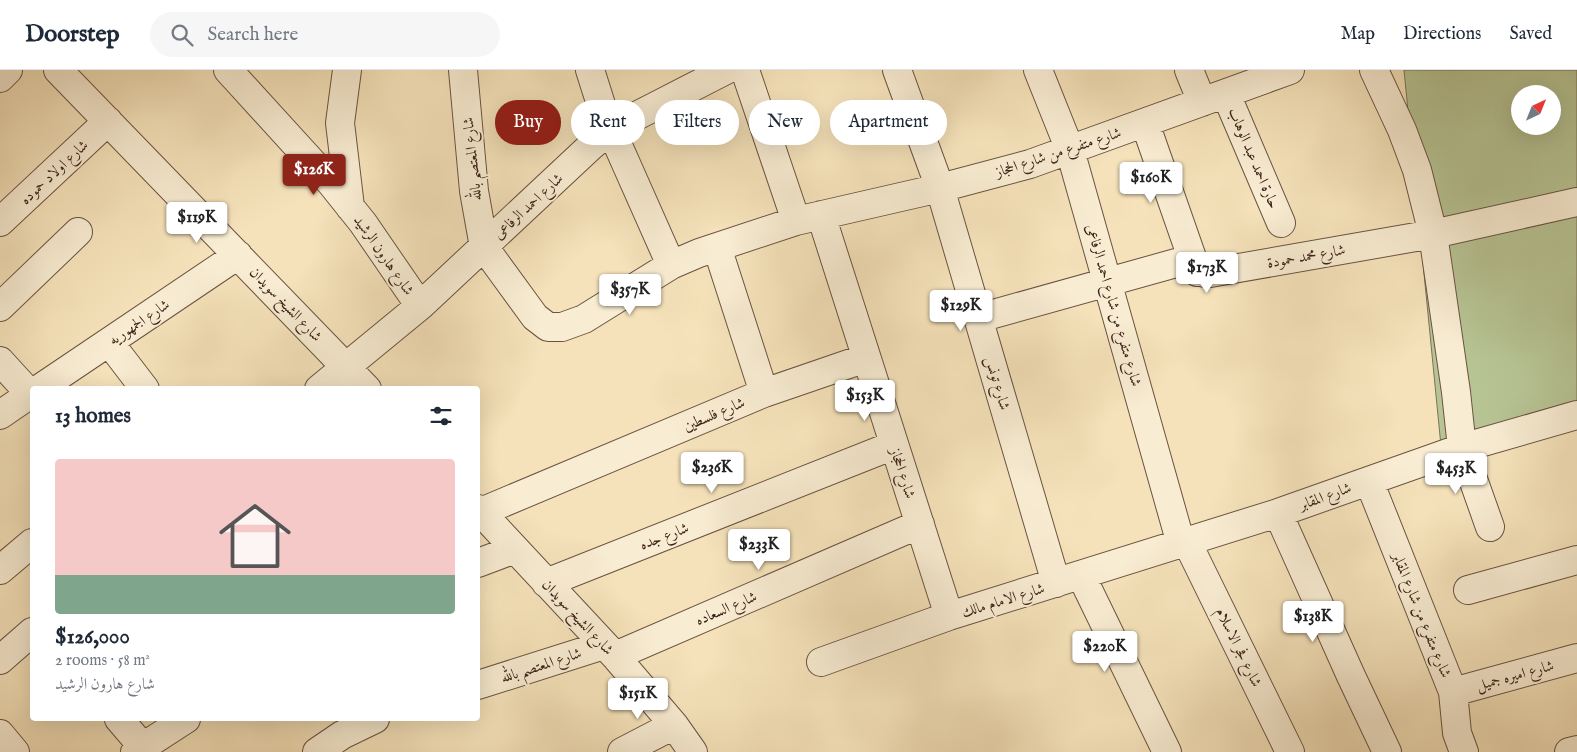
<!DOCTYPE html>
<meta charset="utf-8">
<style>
body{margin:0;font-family:"IM FELL English",Amiri,serif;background:#f6f6f7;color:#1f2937;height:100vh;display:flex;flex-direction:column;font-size:19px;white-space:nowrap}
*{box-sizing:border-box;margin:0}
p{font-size:16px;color:#747a83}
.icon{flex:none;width:28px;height:28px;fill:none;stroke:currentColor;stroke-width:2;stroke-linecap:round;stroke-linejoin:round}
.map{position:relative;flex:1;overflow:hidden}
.drawer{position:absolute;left:30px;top:316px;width:450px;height:335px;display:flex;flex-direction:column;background:#fff;border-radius:5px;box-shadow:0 5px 20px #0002}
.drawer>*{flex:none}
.guide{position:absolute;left:495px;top:30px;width:475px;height:45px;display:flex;gap:10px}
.needle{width:32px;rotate:43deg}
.fabs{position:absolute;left:1511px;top:15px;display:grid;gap:10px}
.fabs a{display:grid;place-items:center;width:50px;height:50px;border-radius:50%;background:#fff;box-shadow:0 5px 20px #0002;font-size:25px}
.price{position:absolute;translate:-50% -42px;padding:0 11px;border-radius:5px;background:#fff;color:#222;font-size:16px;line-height:32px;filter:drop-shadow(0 1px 2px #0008)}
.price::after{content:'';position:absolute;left:50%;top:30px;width:15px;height:11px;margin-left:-8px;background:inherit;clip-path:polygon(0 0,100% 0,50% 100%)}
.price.active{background:#8f2418;color:#fff}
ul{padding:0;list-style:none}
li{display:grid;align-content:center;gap:10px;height:265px;padding:0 25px}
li+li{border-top:1px solid #e0e1e3}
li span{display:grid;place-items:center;height:155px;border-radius:5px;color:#555}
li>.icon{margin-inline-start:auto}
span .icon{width:90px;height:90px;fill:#fffc;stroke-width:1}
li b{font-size:21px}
h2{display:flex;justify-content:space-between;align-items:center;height:60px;padding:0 25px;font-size:21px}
.pill{padding:0 18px;border-radius:22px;background:#fff;box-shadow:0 5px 20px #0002;font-size:18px;line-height:45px}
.pill.active{background:#8f2418;color:#fff}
header{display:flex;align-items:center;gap:30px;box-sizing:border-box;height:70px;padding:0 25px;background:#fff;border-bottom:1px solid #e0e1e3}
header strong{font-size:24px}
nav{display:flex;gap:28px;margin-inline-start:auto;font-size:18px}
.search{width:350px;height:45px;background:#f6f6f7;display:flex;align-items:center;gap:12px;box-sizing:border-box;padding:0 18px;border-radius:28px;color:#747a83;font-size:19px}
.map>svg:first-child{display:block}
.green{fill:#b7c494;stroke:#7a7457;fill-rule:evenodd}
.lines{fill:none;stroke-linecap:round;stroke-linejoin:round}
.minor-casing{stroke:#6a5342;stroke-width:30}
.minor{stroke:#f8ecd2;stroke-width:28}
.labels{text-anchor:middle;stroke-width:4;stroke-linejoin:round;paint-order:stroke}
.street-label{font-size:15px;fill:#3c231a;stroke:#f8ecd2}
</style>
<header>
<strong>Doorstep</strong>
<div class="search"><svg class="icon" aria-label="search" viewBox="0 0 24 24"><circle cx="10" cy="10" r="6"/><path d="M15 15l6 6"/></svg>Search here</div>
<nav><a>Map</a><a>Directions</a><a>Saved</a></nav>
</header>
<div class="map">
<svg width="1577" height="682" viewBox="0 0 1577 682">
<rect width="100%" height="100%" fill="#f5e2ba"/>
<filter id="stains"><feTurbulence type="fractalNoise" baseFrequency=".004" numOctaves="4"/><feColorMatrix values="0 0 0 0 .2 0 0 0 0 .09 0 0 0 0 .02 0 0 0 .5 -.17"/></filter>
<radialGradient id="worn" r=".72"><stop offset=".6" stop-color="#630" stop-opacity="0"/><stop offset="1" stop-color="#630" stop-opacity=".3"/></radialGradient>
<path class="green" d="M1404,0H1577V339L1441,376ZM1520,24H1552V56H1520Z"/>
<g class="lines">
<g class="minor-casing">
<path id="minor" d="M58,0L367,319
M228,0L331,113L363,153L420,236
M347,0L340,53L350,137
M463,0L474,121L484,177L535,247L548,257H562L584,249L671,195L699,183L796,151L940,118L1030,94L1290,0
M590,0L604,44L671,195
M745,0L796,151
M897,0L940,118L1056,513
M1038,0L1070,80L1181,474
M1189,0L1202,32
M1374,0L1402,60L1417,100L1433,164L1456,322L1462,378L1490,457
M0,8L8,0
M1226,24L1281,153
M1145,53L1197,202
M821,145L949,546
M0,152L108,51
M717,177L764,323
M0,237L78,162
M979,248L1176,193C1191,193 1194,204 1210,203L1433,164L1577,132
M109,272L145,319
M0,291L32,326
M39,319L238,185
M319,319L420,236L591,76L611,59L726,0
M0,345L32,323
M1369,411L1453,622L1457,663L1464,682
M478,439L615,586L674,655L693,682
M481,442L764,323L866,288
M1278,443L1351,606L1387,682
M1187,472L1290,682
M478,493L515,479
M0,500L32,473
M1081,505L1167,682
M546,513L894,375
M1468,520L1577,490
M615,586L920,454
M0,590L32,562
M821,592L949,546L1278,443L1462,378L1577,345
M478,615L604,575
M1453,622L1577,588
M119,649L143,677
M0,664L15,682
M135,682L186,649
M317,682L342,665L375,649
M622,682L674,655
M1569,682L1577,680"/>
</g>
<use href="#minor" class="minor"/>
</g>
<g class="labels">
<g class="street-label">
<text transform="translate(1058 82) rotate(-18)" y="5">شارع متفرع من شارع الحجاز</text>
<text transform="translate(1254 88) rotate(67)" y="5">حارة احمد عبد الوهاب</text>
<text transform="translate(472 89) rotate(-96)" y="5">شارع المعتصم بالله</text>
<text transform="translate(54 102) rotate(-43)" y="5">شارع اولاد حموده</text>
<text transform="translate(528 136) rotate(-43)" y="5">شارع احمد الرفاعى</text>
<text transform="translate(384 185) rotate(55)" y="5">شارع هارون الرشيد</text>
<text transform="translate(1306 186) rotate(-10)" y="5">شارع محمد حمودة</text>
<text transform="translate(286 234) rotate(46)" y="5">شارع الشيخ سويدان</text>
<text transform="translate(1114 235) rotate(74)" y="5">شارع متفرع من شارع احمد الرفاعى</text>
<text transform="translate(139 252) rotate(-34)" y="5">شارع الجمهوريه</text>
<text transform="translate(998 313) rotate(74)" y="5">شارع تونس</text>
<text transform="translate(714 344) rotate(-23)" y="5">شارع فلسطين</text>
<text transform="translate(903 403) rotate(72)" y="5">شارع الحجاز</text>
<text transform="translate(1325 426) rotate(-20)" y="5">شارع المقابر</text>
<text transform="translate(664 466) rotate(-21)" y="5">شارع جده</text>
<text transform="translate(1003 530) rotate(-17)" y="5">شارع الامام مالك</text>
<text transform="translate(726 538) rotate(-23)" y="5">شارع السعاده</text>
<text transform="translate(1422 545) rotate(68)" y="5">شارع متفرع من شارع المقابر</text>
<text transform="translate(578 547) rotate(47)" y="5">شارع الشيخ سويدان</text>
<text transform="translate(1239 577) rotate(64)" y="5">شارع فجر الاسلام</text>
<text transform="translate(541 595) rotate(-18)" y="5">شارع المعتصم بالله</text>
<text transform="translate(1515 605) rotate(-15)" y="5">شارع اميره جميل</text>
</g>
</g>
<rect width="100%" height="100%" filter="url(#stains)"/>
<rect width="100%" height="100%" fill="url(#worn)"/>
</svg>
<div class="fabs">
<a><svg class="needle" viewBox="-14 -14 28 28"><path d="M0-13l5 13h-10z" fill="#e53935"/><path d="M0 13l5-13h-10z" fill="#747a83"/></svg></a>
</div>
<b class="price active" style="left:314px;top:126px">$126K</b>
<b class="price" style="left:1151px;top:134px">$160K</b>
<b class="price" style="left:197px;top:174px">$119K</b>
<b class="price" style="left:1207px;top:224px">$173K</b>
<b class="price" style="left:630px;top:246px">$357K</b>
<b class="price" style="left:961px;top:262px">$129K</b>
<b class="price" style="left:865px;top:352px">$153K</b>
<b class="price" style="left:712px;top:424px">$236K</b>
<b class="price" style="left:1456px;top:425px">$453K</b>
<b class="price" style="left:759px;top:501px">$233K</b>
<b class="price" style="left:1313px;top:573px">$138K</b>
<b class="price" style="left:1105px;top:603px">$220K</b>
<b class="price" style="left:638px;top:650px">$151K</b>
<div class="guide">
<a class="pill active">Buy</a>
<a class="pill">Rent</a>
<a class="pill">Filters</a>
<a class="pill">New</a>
<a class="pill">Apartment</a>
</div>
<section class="drawer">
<h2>13 homes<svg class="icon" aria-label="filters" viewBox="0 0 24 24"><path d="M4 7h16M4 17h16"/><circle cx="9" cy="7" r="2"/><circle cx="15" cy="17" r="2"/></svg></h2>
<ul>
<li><span style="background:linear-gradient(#f6c9c9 75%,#7fa58c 0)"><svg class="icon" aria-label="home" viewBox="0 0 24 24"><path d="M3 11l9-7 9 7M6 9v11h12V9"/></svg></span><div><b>$126,000</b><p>2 rooms · 58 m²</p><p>شارع هارون الرشيد</p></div></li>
</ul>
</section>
</div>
